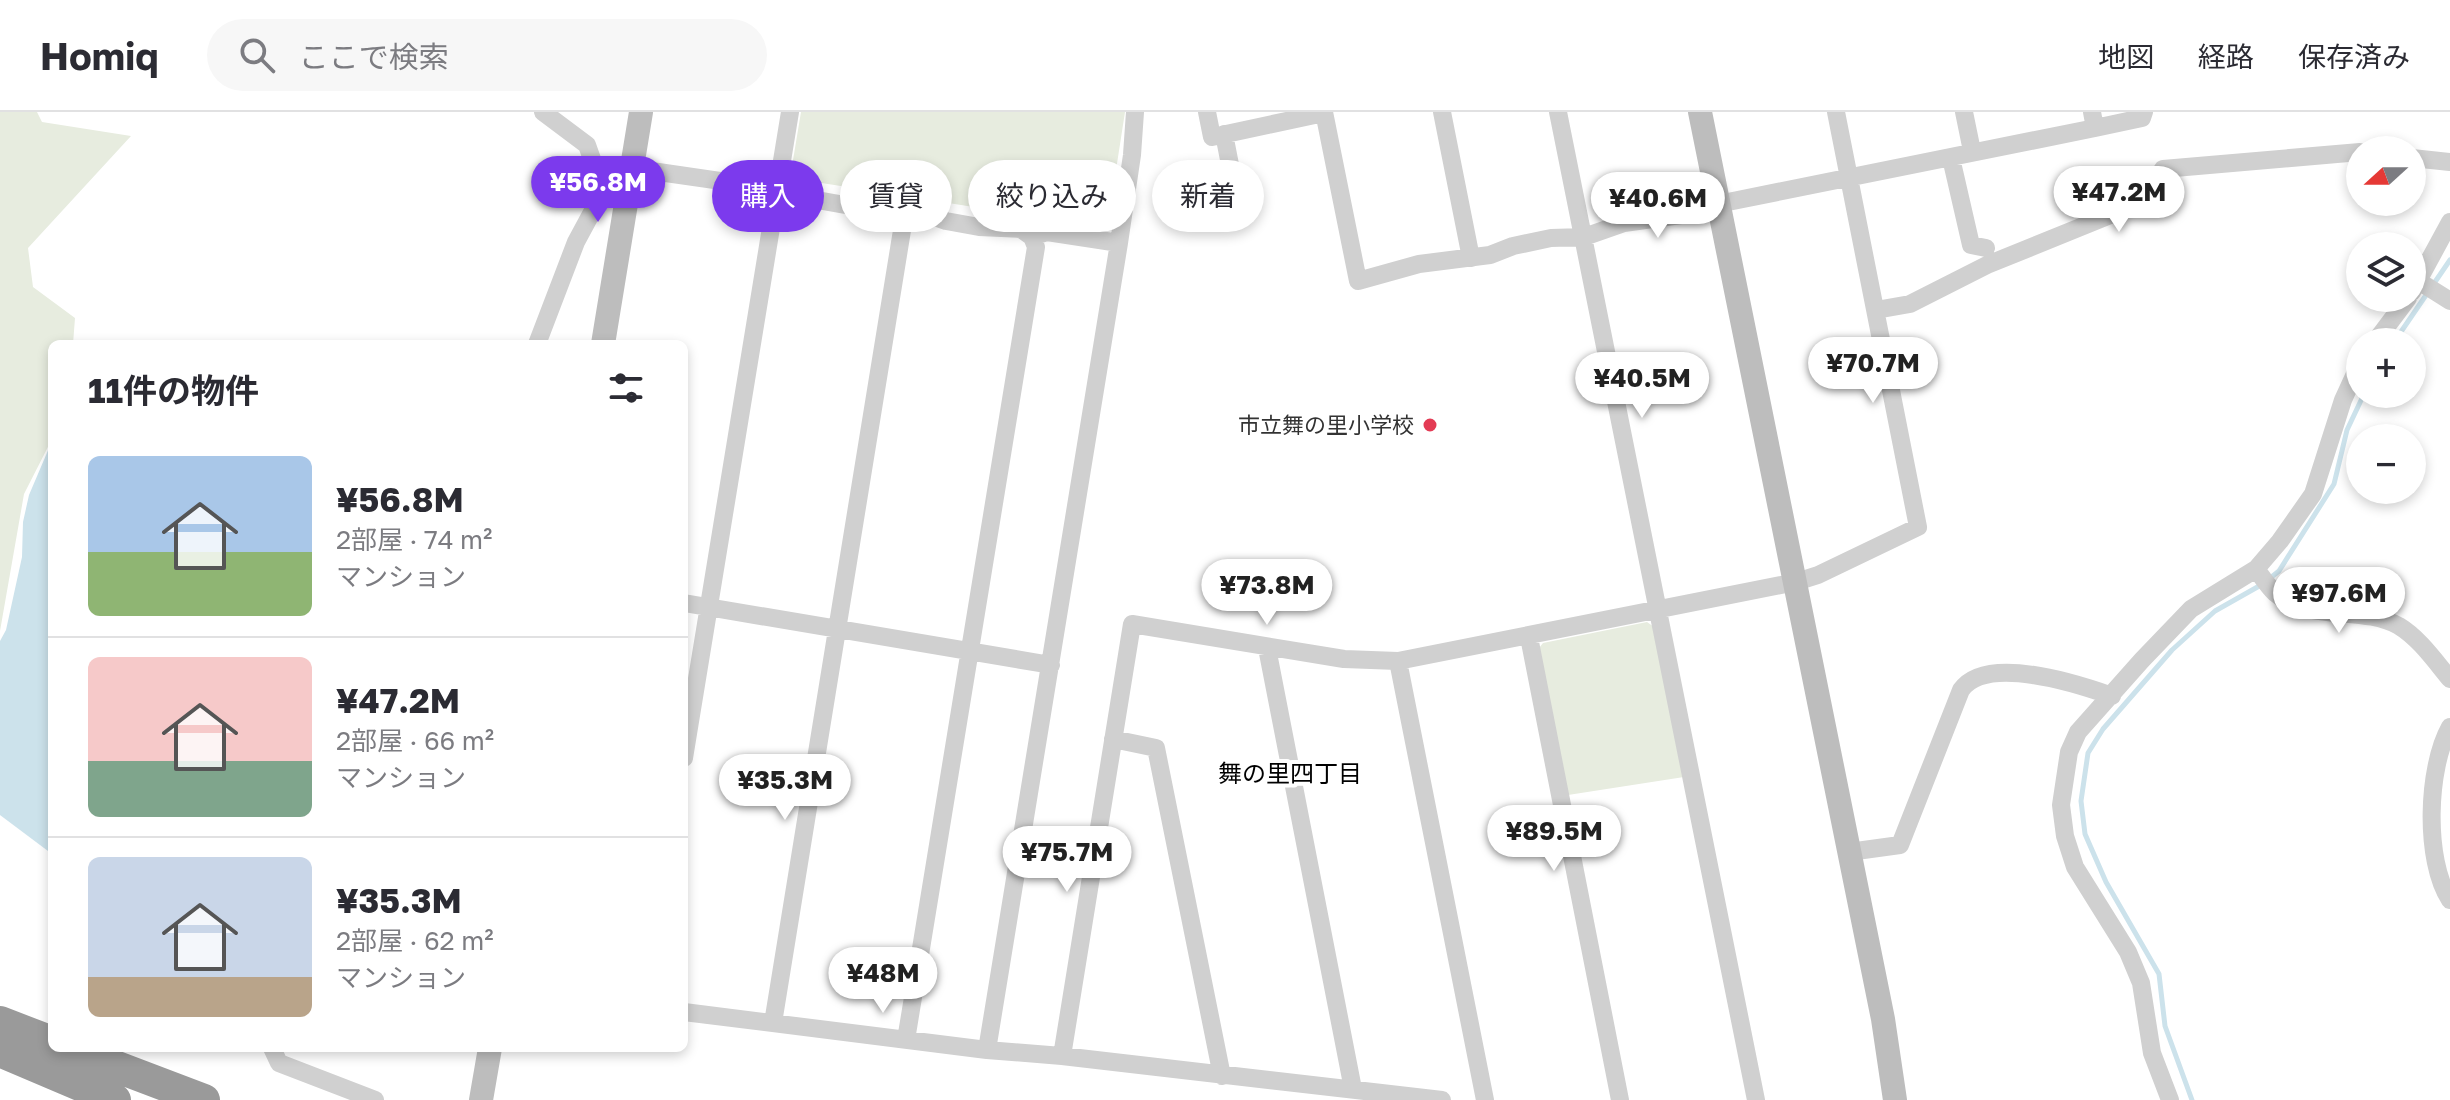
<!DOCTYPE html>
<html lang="ja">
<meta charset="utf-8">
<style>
body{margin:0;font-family:"Golos Text","Noto Sans JP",sans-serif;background:#f7f7f7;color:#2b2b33;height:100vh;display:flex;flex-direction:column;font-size:30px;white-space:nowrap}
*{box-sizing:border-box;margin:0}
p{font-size:26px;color:#7c7c81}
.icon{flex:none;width:44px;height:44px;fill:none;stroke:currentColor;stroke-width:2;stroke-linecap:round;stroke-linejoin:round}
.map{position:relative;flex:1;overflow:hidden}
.sheet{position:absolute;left:48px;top:228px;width:640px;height:712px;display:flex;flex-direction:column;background:#fff;border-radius:12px;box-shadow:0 4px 12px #0003}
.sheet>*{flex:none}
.guide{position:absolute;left:712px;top:48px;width:760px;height:72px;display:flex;gap:16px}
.needle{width:52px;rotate:249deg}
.controls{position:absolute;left:2346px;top:24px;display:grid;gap:16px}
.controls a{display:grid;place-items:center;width:80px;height:80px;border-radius:50%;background:#fff;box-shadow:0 4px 12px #0003;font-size:40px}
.price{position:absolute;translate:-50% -68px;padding:0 18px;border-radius:28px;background:#fff;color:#222;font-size:26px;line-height:52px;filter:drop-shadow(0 2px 4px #0008)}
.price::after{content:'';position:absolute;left:50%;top:48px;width:24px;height:18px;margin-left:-12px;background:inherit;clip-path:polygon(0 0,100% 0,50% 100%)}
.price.selected{background:#7c3aed;color:#fff}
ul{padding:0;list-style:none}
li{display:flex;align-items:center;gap:24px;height:200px;padding:0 40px}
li+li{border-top:2px solid #e1e1e2}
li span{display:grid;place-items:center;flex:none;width:224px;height:160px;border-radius:12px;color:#555}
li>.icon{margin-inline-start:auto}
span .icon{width:96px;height:96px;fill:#fffc;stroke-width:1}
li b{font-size:34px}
h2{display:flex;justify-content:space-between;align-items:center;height:96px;padding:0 40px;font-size:34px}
.pill{padding:0 28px;border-radius:36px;background:#fff;box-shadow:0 4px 12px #0003;font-size:28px;line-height:72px}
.pill.selected{background:#7c3aed;color:#fff}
header{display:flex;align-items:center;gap:48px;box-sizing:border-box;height:112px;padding:0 40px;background:#fff;border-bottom:2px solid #e1e1e2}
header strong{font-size:38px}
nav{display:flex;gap:44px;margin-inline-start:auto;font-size:28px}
.search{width:560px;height:72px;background:#f7f7f7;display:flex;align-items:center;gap:20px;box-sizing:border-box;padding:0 28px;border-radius:44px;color:#7c7c81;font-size:30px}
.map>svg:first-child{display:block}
.green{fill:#e7ecdf}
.water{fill:#cce2eb}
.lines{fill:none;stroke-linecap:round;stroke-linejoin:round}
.stream{stroke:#cce2eb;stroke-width:5}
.street{stroke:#d0d0d0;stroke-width:18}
.secondary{stroke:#bdbdbd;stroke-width:24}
.highway{stroke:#9a9a9a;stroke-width:32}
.poi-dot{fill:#e33b54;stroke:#fff;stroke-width:3}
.labels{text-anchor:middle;stroke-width:8;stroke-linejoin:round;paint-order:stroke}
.poi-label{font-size:22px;fill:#333;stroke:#fff;text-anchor:end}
.neighbourhood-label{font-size:24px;fill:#000;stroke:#fff}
</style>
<header>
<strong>Homiq</strong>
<div class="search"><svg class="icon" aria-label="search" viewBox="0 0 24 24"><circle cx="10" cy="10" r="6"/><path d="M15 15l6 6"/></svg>ここで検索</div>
<nav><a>地図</a><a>経路</a><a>保存済み</a></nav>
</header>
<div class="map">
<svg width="2450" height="988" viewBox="0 0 2450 988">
<rect width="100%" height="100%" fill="#fff"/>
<path class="green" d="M0,0H37L42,10L131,24L28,136L33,175L75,206L73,232H52V327L24,382L0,519Z
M801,0H1125L1107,116L790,66Z
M1647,510L1654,515L1684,665L1568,683L1539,536L1543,531Z"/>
<path class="water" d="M52,329V742L0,703V529L6,518L22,445L23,410L29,383Z"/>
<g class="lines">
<path class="stream" d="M2394,230L2450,148
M2269,467L2279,459L2334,372L2347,318L2364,282
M2192,988L2165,914L2159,862L2106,770L2085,722L2081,689L2088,641L2103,617L2172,538L2215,499L2261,473"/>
<path class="street" d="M1207,0L1212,25L1324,1
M1324,0L1358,169L1419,152L1490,143L1513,134L1551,126L1584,125L1624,111L1688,102L1718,92L2095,16L2092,0
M1442,0L1471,146
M1558,0L1756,988
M1964,0L1972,39
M2095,16L2142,6L2144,0
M1224,22L1240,104
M1951,46L1971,133L1986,136
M2412,46L2450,50
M631,56L776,77L817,88L862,96L879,95L929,103L946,109L979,115L1021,117L1032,125L1036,135L906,928
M1174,86L1234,72
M1032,125L1047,120L1119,131
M2420,170L2450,189
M2412,180L2450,110
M1876,198L1910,192L1987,153L2140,91L2163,57L2360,40
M2375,230L2408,186
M537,232L576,130L597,91L599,67L587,33L543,0
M2256,457C2262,465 2268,474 2275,481C2309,511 2362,493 2399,514C2419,526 2435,549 2450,567
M684,491L1051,553
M1529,525L1620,988
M1267,536L1353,977
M1398,549L1485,988
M2450,615C2427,656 2424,748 2450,788
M1113,627L1156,636L1222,964
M684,646L790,0
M1849,740L1900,733L1961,578C1986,542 2078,572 2112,584
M684,900L987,938L1062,944L1442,988
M773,911L905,100
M272,936L279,951L375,988
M987,938L1119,131L1132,43L1135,0
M1062,944L1132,512L1344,547L1398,549L1796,470L1818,463L1918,415L1836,0
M2170,988L2152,941L2141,871L2128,840L2075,755L2065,724L2061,693L2069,640L2078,620L2142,548L2191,497L2256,457L2280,429L2313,382L2343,288L2360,251"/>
<path class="secondary" d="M1700,0L1883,907L1895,988
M603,232L641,0
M481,988L490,936"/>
<path class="highway" d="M0,910L52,930
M67,936L204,988
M0,939L115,988"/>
</g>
<circle class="poi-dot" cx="1430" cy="313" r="8"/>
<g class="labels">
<g class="poi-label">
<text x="1414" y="321">市立舞の里小学校</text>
</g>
<g class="neighbourhood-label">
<text x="1290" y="670">舞の里四丁目</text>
</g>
</g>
</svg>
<div class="controls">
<a><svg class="needle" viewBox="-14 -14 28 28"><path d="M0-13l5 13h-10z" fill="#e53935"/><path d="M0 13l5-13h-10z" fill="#7c7c81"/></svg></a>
<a><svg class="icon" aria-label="layers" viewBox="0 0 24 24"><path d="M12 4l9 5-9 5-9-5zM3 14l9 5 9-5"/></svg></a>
<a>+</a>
<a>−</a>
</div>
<b class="price selected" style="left:598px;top:112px">¥56.8M</b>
<b class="price" style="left:2119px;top:122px">¥47.2M</b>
<b class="price" style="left:1658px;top:128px">¥40.6M</b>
<b class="price" style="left:1873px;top:293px">¥70.7M</b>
<b class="price" style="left:1642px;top:308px">¥40.5M</b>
<b class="price" style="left:1267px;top:515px">¥73.8M</b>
<b class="price" style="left:2339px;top:523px">¥97.6M</b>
<b class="price" style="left:785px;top:710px">¥35.3M</b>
<b class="price" style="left:1554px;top:761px">¥89.5M</b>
<b class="price" style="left:1067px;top:782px">¥75.7M</b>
<b class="price" style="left:883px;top:903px">¥48M</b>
<div class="guide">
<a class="pill selected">購入</a>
<a class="pill">賃貸</a>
<a class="pill">絞り込み</a>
<a class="pill">新着</a>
</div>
<section class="sheet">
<h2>11件の物件<svg class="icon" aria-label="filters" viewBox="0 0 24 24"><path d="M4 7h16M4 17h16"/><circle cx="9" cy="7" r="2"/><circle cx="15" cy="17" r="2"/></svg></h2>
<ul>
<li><span style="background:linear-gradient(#a9c7e8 60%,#8fb573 0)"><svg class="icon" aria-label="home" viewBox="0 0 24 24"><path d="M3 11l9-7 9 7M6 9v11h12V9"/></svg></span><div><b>¥56.8M</b><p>2部屋 · 74 m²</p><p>マンション</p></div></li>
<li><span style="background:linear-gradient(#f6c9c9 65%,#7fa58c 0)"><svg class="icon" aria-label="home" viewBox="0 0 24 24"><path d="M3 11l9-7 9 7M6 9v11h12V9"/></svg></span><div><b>¥47.2M</b><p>2部屋 · 66 m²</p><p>マンション</p></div></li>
<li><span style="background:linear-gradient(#c9d6e8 75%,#b9a48a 0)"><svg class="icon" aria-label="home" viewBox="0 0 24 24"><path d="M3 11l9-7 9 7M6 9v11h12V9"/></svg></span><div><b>¥35.3M</b><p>2部屋 · 62 m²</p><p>マンション</p></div></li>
</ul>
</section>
</div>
